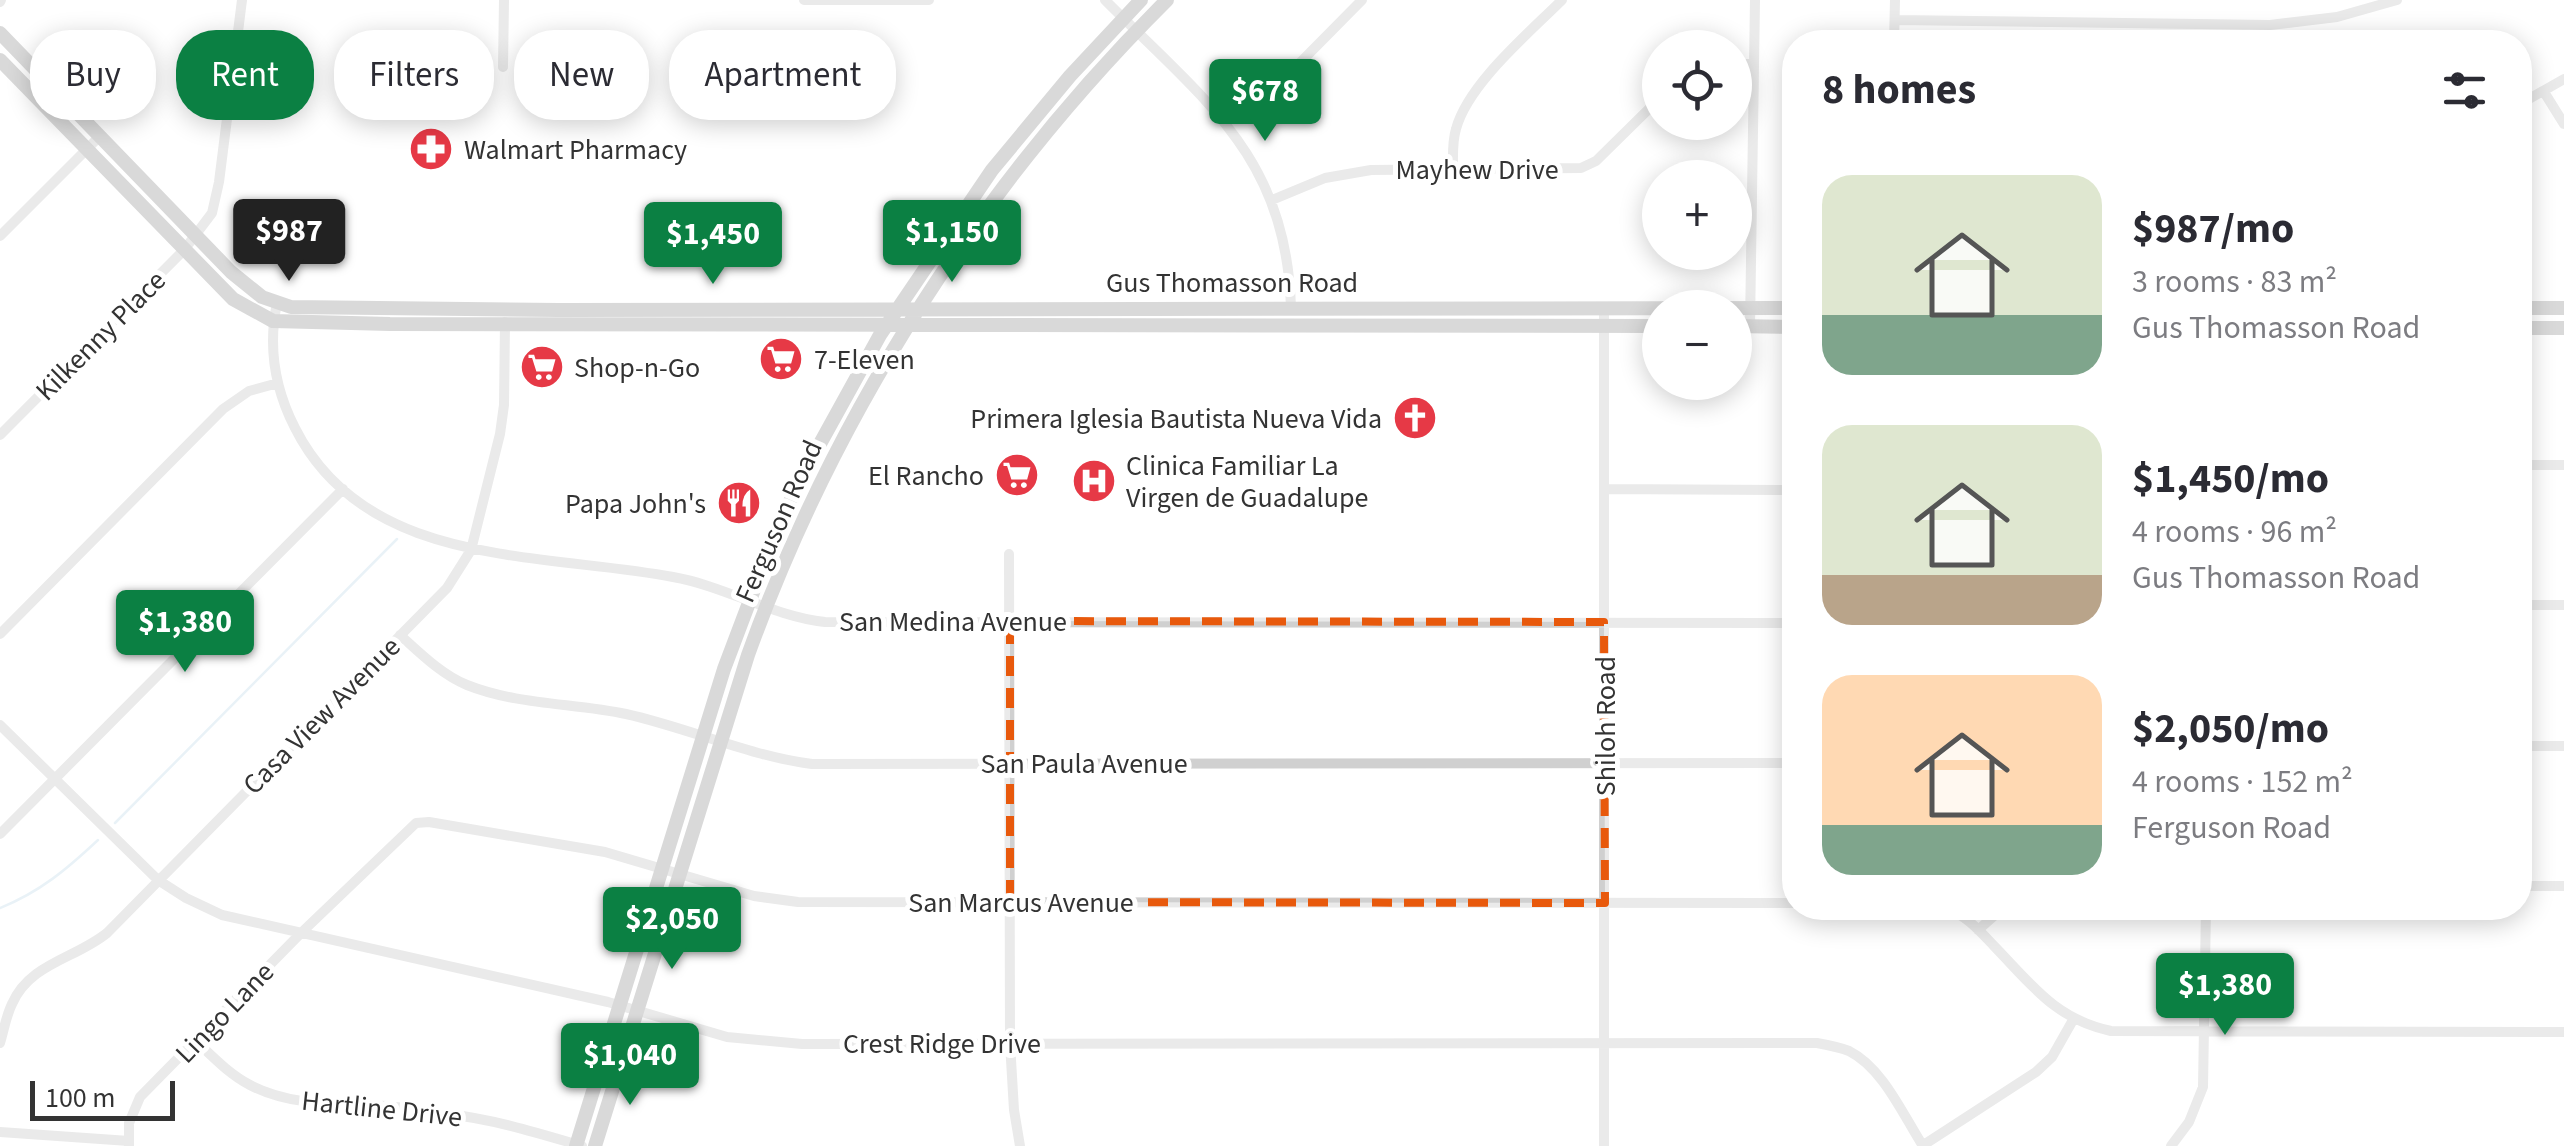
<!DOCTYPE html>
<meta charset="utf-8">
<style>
body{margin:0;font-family:"Source Sans 3",sans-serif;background:#f2f2f3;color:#2b2b33;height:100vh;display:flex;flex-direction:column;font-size:38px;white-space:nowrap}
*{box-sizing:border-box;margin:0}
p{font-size:32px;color:#7c7c81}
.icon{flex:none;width:55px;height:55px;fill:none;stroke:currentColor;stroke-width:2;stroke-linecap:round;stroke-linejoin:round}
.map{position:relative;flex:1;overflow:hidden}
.panel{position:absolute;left:1782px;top:30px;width:750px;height:890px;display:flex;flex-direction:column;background:#fff;border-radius:40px;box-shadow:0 5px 25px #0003}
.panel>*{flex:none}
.banner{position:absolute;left:30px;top:30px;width:950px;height:90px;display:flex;gap:20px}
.fabs{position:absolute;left:1642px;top:30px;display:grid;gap:20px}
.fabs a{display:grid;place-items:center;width:110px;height:110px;border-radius:50%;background:#fff;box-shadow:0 5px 25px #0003;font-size:50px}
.scale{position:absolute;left:30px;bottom:25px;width:145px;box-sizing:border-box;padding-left:10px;border:5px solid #333;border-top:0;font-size:28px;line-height:35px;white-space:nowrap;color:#333;-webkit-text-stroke:8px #fff;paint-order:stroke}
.price{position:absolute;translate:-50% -85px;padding:0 22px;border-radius:10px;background:#0b8043;color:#fff;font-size:32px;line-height:65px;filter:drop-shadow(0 2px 5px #0008)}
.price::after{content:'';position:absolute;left:50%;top:60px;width:30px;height:22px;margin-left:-15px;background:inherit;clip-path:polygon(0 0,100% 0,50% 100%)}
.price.active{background:#222;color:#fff}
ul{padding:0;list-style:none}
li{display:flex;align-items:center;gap:30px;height:250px;padding:0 40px}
li span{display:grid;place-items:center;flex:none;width:280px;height:200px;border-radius:30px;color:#555}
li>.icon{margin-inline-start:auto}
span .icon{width:120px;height:120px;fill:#fffc;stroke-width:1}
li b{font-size:42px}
h2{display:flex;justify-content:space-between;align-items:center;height:120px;padding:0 40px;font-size:42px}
.pill{padding:0 35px;border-radius:40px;background:#fff;box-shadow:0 5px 25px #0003;font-size:35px;line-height:90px}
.pill.active{background:#0b8043;color:#fff}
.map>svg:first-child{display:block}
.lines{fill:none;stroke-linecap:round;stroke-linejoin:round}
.stream{stroke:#cfe2ee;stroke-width:2.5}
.minor{stroke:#d0d0d0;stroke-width:10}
.major{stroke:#ababab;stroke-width:14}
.marked{fill:none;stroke:#e8590c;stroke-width:8;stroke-dasharray:20 12;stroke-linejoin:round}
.labels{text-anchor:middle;stroke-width:10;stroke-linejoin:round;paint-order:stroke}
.poi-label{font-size:28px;fill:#333;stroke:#fff;text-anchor:start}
.street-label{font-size:28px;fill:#333;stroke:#fff}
</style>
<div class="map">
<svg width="2564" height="1146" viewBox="0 0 2564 1146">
<rect width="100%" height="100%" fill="#fff"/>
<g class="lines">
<path class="stream" d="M115,823L397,539
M0,908C40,892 67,869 98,840"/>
<path class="minor" d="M804,0H929
M1105,0C1203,99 1286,155 1291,307
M0,2L1,0
M1895,20L2270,25L2337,17L2397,0
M1894,42L1895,0
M1735,64H1754
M503,67L504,0
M2544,92L2564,124
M2520,104L2564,79
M1226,122L1281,82L1362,0
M1453,169C1453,156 1452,142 1456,129C1468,84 1529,33 1562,0
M1272,200L1325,178L1371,170L1581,168L1596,161L1660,98
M0,236L100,136
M277,303C268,346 275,389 295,428C366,569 542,552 673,577C725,586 772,616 825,622L1795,623
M1604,307V1146
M1750,326L1755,0
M0,435L184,250L212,213L219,182L242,0
M2520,465H2564
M1604,489L1795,490
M1009,554L1010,1043L1014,1110L1020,1146
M2520,605H2564
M0,634L223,409L249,391L278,383
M400,635C420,653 442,675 467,685C517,705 575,703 626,714C689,728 749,756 812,764L1795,763
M0,725L158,880L186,898L222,915L608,1002L727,1037L802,1044L1817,1043C1828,1045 1839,1047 1849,1051C1883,1068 1903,1115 1923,1146
M2520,746H2564
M0,834L343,489
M2520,886H2564
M1945,908C1966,915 1979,930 1994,946C2032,985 2055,1019 2111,1031L2564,1032
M1978,930L2003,908
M196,1041C213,1057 229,1074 250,1085C292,1107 340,1103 386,1106C406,1108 427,1111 447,1114C493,1119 538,1133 582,1146
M0,1043C4,1030 6,1016 12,1004C30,963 75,959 107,933L447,588L471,550L500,434L504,405L505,322
M0,1132L129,1141
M129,1146V1123L140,1097L301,933L416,823L429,822L605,852L754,896L798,902L1795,903
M1922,1146L2036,1072L2052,1057L2073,1020
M2171,1146L2189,1122L2203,1087L2206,908"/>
<path class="major" d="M0,33L231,272L262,297L291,307L559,310L1795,308
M0,60L233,299L273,321L390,324L1660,326
M2520,308H2564
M1735,326L1795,327
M2520,328H2564
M576,1146L724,669L775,534L800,480L880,335L992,170L1070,76L1141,0
M595,1146L748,655C836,410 983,183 1167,0"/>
</g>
<path d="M0 0H2564V1146H0ZM1010,621L1604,622L1605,903L1010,902Z" fill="#fff" fill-opacity=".55" fill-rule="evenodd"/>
<path class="marked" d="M1010,621L1604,622L1605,903L1010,902Z"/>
<defs>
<g id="pharmacy-disc" transform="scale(2.25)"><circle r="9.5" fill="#e63946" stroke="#fff"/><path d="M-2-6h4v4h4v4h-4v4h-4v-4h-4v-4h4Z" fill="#fff"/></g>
<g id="supermarket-disc" transform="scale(2.25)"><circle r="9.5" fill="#e63946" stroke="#fff"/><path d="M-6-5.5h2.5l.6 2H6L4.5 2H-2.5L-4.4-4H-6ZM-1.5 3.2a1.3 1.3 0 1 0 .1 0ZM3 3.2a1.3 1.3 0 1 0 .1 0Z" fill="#fff"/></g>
<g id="church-disc" transform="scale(2.25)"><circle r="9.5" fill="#e63946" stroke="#fff"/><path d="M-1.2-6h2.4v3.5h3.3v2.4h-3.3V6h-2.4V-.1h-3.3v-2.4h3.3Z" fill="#fff"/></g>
<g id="hospital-disc" transform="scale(2.25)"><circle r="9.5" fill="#e63946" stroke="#fff"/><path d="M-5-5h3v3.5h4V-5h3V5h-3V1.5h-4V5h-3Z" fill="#fff"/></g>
<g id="restaurant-disc" transform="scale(2.25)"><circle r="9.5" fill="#e63946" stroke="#fff"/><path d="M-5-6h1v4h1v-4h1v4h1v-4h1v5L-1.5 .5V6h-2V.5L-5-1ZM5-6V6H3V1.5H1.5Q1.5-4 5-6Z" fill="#fff"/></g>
</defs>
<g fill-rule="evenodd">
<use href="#pharmacy-disc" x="431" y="149"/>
<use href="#supermarket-disc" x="781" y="359"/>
<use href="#supermarket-disc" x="542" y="367"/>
<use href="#church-disc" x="1415" y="418"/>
<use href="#supermarket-disc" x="1017" y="475"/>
<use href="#hospital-disc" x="1094" y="481"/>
<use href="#restaurant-disc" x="739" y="503"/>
</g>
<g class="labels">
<g class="poi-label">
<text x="464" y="159">Walmart Pharmacy</text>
<text x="814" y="369">7-Eleven</text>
<text x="574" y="377">Shop-n-Go</text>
<text x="1382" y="428" text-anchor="end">Primera Iglesia Bautista Nueva Vida</text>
<text x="1126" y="475">Clinica Familiar La<tspan x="1126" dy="32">Virgen de Guadalupe</tspan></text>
<text x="984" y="485" text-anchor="end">El Rancho</text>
<text x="706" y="513" text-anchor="end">Papa John's</text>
</g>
<g class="street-label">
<text x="1477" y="179">Mayhew Drive</text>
<text x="1232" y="292">Gus Thomasson Road</text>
<text transform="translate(100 335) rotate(-45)" y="10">Kilkenny Place</text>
<text transform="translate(778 521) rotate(-66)" y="10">Ferguson Road</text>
<text x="953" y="631">San Medina Avenue</text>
<text transform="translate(321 715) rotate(-45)" y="10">Casa View Avenue</text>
<text transform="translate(1605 726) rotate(-90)" y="10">Shiloh Road</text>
<text x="1084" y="773">San Paula Avenue</text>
<text x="1021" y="912">San Marcus Avenue</text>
<text transform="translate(224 1012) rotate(-46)" y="10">Lingo Lane</text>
<text x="942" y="1053">Crest Ridge Drive</text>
<text transform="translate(382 1108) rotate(6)" y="10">Hartline Drive</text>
</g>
</g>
</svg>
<div class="fabs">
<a><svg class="icon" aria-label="locate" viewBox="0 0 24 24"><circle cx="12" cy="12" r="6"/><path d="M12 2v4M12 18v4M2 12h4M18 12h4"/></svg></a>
<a>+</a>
<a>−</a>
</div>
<div class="scale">100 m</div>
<b class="price" style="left:1265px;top:144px">$678</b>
<b class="price active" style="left:289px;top:284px">$987</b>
<b class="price" style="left:952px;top:285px">$1,150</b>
<b class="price" style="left:713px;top:287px">$1,450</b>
<b class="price" style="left:185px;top:675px">$1,380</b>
<b class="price" style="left:672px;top:972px">$2,050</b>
<b class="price" style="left:2225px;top:1038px">$1,380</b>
<b class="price" style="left:630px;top:1108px">$1,040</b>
<div class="banner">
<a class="pill">Buy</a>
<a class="pill active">Rent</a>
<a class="pill">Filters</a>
<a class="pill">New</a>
<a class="pill">Apartment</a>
</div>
<section class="panel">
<h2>8 homes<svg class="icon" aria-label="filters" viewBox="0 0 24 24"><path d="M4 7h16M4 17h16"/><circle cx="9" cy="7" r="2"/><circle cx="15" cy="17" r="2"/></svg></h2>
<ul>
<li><span style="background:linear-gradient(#dfe7d0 70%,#7fa58c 0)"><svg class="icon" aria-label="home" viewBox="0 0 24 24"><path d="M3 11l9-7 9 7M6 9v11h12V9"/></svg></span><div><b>$987/mo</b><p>3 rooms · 83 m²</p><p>Gus Thomasson Road</p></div></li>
<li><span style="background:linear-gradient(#dfe7d0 75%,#b9a48a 0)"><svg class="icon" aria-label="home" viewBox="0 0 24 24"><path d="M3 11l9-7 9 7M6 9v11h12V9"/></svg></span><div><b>$1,450/mo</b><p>4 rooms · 96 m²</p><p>Gus Thomasson Road</p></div></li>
<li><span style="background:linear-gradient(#ffd9b3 75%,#7fa58c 0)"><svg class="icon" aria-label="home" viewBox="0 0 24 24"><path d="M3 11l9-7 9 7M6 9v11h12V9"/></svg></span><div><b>$2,050/mo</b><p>4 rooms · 152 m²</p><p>Ferguson Road</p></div></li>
</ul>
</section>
</div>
